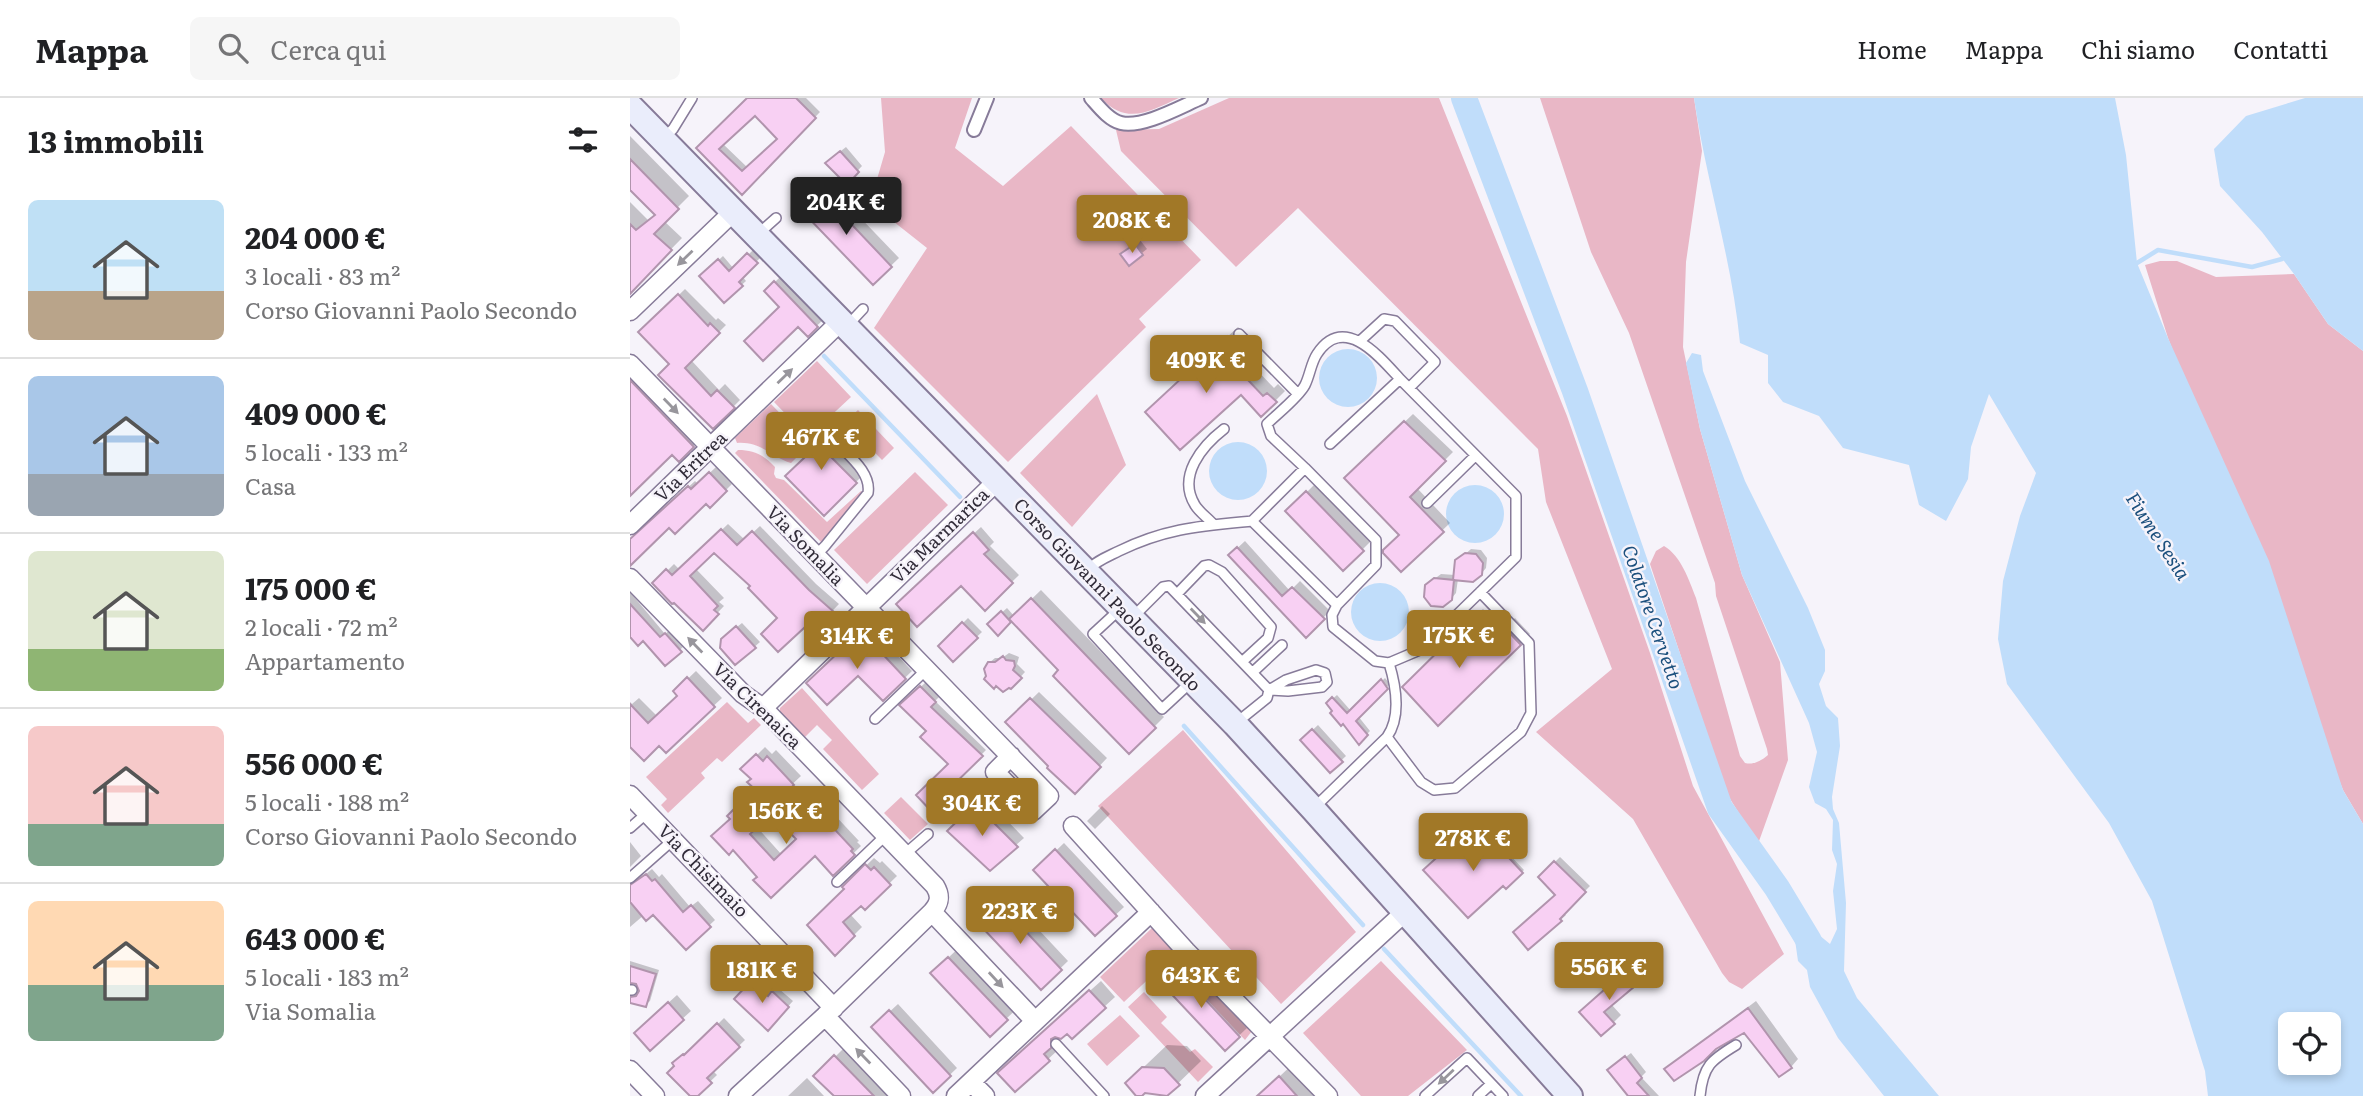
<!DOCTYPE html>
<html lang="it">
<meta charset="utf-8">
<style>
body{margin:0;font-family:Literata,serif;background:#f6f6f6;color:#202124;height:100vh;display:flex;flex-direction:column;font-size:26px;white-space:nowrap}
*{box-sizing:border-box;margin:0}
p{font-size:23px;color:#757577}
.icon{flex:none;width:38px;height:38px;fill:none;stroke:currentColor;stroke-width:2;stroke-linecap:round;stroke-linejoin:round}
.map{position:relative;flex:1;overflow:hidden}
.panel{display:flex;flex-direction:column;background:#fff;width:630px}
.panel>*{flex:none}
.tools{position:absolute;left:1648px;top:914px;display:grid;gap:14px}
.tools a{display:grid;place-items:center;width:63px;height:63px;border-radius:10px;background:#fff;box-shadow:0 4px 10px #0003;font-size:35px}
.price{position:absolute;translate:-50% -60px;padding:0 16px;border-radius:7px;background:#a17827;color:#fff;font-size:23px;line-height:46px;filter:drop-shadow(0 2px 4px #0008)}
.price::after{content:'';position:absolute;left:50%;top:42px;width:21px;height:16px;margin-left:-10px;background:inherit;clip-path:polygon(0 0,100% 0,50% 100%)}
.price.active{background:#222;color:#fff}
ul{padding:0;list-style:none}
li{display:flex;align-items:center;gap:21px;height:175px;padding:0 28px}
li+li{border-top:2px solid #e0e0e0}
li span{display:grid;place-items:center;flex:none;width:196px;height:140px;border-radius:10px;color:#555}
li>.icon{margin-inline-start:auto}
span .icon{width:84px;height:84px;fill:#fffc;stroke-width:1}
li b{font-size:30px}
h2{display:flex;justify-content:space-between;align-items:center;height:84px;padding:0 28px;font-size:30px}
header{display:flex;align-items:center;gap:42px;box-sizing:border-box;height:98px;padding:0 35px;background:#fff;border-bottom:2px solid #e0e0e0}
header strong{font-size:33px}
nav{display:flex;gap:38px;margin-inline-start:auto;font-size:24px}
.search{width:490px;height:63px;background:#f6f6f6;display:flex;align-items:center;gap:18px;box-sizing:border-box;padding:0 24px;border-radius:10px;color:#757577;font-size:26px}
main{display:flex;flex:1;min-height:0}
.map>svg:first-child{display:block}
.green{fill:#e9b7c6}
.water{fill:#c0ddfa;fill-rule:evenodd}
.shadow{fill:#0003;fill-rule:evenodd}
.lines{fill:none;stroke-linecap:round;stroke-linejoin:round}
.stream{stroke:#c0ddfa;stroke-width:4.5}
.river{stroke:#c0ddfa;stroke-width:26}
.building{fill:#f8d0f3;stroke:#b194ad;stroke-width:2;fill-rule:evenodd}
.service-casing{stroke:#877b99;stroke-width:12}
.pedestrian-casing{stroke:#877b99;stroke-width:16}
.minor-casing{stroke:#877b99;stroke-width:21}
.secondary-casing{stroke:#877b99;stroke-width:28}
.service{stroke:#fff;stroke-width:9}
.pedestrian{stroke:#fff;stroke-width:12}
.minor{stroke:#fff;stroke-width:18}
.secondary{stroke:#eaedfb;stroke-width:24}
.oneway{fill:#98969c}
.labels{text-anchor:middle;stroke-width:5;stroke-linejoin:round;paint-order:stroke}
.street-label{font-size:18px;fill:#312c39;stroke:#f6f3fa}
.water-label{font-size:19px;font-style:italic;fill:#1b4f7d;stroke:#f6f3fa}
</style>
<header>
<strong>Mappa</strong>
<div class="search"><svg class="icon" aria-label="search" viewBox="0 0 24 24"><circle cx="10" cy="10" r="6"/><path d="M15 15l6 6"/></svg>Cerca qui</div>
<nav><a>Home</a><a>Mappa</a><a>Chi siamo</a><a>Contatti</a></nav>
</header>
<main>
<section class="panel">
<h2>13 immobili<svg class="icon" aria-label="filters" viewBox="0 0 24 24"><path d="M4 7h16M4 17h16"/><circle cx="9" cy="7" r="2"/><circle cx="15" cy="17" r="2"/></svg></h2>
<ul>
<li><span style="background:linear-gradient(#bfe0f5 65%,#b9a48a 0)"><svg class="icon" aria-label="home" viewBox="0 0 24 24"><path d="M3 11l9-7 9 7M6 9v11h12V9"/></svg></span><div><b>204 000 €</b><p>3 locali · 83 m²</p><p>Corso Giovanni Paolo Secondo</p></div></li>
<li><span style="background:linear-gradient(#a9c7e8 70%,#9aa5b1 0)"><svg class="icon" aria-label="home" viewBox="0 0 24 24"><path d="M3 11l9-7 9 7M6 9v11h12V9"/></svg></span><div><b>409 000 €</b><p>5 locali · 133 m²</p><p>Casa</p></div></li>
<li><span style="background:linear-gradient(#dfe7d0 70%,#8fb573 0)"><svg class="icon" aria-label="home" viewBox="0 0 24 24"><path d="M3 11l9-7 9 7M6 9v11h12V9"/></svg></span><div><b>175 000 €</b><p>2 locali · 72 m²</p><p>Appartamento</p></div></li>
<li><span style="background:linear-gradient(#f6c9c9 70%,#7fa58c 0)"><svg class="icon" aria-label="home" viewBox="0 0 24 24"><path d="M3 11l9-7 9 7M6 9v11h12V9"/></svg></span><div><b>556 000 €</b><p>5 locali · 188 m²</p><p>Corso Giovanni Paolo Secondo</p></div></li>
<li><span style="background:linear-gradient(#ffd9b3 60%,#7fa58c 0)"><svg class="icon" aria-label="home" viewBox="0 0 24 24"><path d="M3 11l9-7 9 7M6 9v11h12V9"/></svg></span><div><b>643 000 €</b><p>5 locali · 183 m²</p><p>Via Somalia</p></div></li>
</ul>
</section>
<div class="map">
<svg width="1733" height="998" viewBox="0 0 1733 998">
<rect width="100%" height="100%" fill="#f6f3fa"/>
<path class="green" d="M251,0H342L325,50L373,88L441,28L571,162L509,221L516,229L378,364L244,230L297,150L240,105L255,54Z
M471,0H549C520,13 497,28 471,0Z
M599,0H809L937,318L1020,555L1063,688L1154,856L1112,891L1099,884L1092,875L1003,721L906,634L982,571L916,404L908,351L668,110L606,169L491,53L486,32L529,31Z
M910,0H1064L1072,53L1056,164L1053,249L1070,331L1112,477L1150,564L1158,662L1128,746L1097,696L1020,466L1026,453L1034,448C1051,458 1059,482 1066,500L1110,658L1115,665C1124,667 1131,663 1138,657L1137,651L1086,498L1085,485L999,235L961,154Z
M1530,163H1547L1586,179L1664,176L1698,226L1733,253V726L1713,692L1538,240L1515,167Z
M187,263L221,299L178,339L144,304Z
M467,296L496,367L442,429L390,375Z
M141,306L172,338L170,341L171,344L166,350L171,355L161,365C142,359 130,343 107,345L105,340Z
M228,312L264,350L252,362L215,324Z
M108,352C124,352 134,357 145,369L144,376L146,380L154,382L197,424L231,393L233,395L192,445L105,355Z
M285,374L318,407L237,486L204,452Z
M172,590L249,676L232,692L193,651L202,642L187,627L175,639L150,615V610Z
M97,604L118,625L124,620L131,627L92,664L87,660L71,675L75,680L38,715L31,707L37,701L16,679Z
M553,632L726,834L651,906L468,708Z
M271,699L298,726L280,742L254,715Z
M522,830L546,855L494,904L470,879Z
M751,863L837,952L778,998H731L673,935Z
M557,865L622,933L615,942L550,873Z
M514,894L537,919L531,925L560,954L565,951L583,969L568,984L498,909Z
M490,917L510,938L477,968L457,946Z"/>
<path class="water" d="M1064,0H1485L1496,57L1507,165L1538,240L1639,463L1713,692L1733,726V998H1578L1575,973L1522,803L1479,725L1377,586L1368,541L1373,483L1390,418L1406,375L1359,296L1341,349L1338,381L1316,423L1289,407L1279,367L1213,350L1189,318L1153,304L1138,285V257L1110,245C1102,162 1076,82 1064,0ZM1661,926H1699V964H1661Z
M1675,0H1733V253L1698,226L1664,176L1632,134L1590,88L1584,51L1616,18Z
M689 280a29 29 0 1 1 58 0a29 29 0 1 1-58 0Z
M1062,255L1071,257L1073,273L1115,383L1178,510L1195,552V573L1189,586L1196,608L1208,620L1210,648L1202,699L1203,711L1209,725L1216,805L1214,873L1227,900L1309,998H1254L1208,940L1180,889L1177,872L1168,863L1161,814L1200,846L1207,831L1203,793L1207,766L1202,752L1203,722L1196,711L1185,705L1179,689L1187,654L1179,625L1112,477L1070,331L1056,265Z
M579 373a29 29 0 1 1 58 0a29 29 0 1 1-58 0Z
M816 416a29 29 0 1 1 58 0a29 29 0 1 1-58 0Z
M721 514a29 29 0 1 1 58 0a29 29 0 1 1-58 0Z"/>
<path class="shadow" d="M119,0H176L190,14L112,94L69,50ZM125,15L149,41L118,70L92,45Z
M0,38L59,98L34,123L52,140L0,193V104L18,122L26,116L0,89Z
M216,49L232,68L217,84L202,60Z
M197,85L269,160L243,185L172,110Z
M510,142L517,151L499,165L498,152Z
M123,152L130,160L112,178L116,183L94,203L72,178L93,158L104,171Z
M151,178L193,222L178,236L136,193Z
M55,191L86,222L88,220L96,227L61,262L89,292L95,286L110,302L83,329L41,266L11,234Z
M608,229L622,243L610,254L644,290L648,286L655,293L632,316L611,295L527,304Z
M0,271L69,342L49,361L42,354L0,394Z
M783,316L823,354L787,390L820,425L771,472L772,437L716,380Z
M206,317L219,330L214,335L216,342L211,347L236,374L194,416L177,359L180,351L176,346Z
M86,369L102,386L80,408L76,404L39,428L0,459V443L65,383L68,386Z
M685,386L740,444L713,471L658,413Z
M98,426L115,442L130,428L186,486L209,506L181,535L175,527L150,520L122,488L84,452L65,470L94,500L89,504L94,508L73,530L25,485L44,466L50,472Z
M351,429L364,444L360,448L389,477L355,510L331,485L268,506Z
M615,443L660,493L670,483L700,513L676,537L600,457Z
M841,451L851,452L857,460L856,470L851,476L828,481L826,495L821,501L803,482L811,476L825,477L833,458Z
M411,492L534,619L499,654L430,572L381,522L368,535L359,526L377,510L384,518Z
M0,494L35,536L41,531L55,547L35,566L13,541L0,537Z
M853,511L873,532L885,520L900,536L808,625L774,589Z
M338,520L352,534L323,561L310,548Z
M112,525L130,544L106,565L98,536Z
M240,528L282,573L253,601L228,575L179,585Z
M379,555L389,559L387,566L395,574L381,589L359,565L365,560H372Z
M66,573L92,600L36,652L29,646H0V604L2,606L9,600L27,618L49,597L45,593Z
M755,580L760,586L728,618L740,633L729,644L698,605L707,597L721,613Z
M296,584L310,598L305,603L356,652L322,686L325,690L302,711L320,666L298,633L272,607Z
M409,594L477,660L445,694L378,624Z
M688,627L716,658L700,673L672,642Z
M135,649L142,656L146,652L171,678L142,705L113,671Z
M188,694L203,709L200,712L229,743L227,744L231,748L203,775L185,756L129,779L99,718L115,702L134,721L126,728L152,757L168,741L155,727Z
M354,699L394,740L360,770L320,733Z
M472,708L480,716L465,731L457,723Z
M857,733L894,772L876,788L796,772L828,742L836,752Z
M0,744L11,758L0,769Z
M434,745L494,809L465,836L406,772Z
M930,759L960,788L933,815L936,817L899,850L928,796L910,779Z
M244,760L250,765L252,763L267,778L235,809L231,806L220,816L232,829L206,855L216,791L214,789Z
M22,771L29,779L32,776L60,809L68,803L85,822L56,849L24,814L14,817L0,829V775L1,779L10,781Z
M378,799L438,863L411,889L350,825Z
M335,844L393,905L360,936L302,875Z
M0,863L29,872L20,903L15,907L0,904V893L10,894L7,885L0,883Z
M1009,863L1018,874L981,906L991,917L972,936L959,906Z
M556,865L617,930L595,951L534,886Z
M127,879L143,894L148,890L163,903L138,930L106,901Z
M471,883L485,899L474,909L430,939L424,945L429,951L385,992L380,964Z
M47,897L61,913L20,950L14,927Z
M1126,903L1168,961L1161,969L1115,933L1036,971Z
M268,906L327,970L303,993L243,929Z
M94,920L115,942L83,973L87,977L65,998H62L50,959L60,951L62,952Z
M537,947L557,948L571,963L535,998L529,994L515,993L509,998L497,985Z
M213,951L260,998H206L186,978Z
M1001,955L1016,974L1011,979L1029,998H998L984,968Z
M666,963L698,998H637L649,979Z
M177,980L194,998H158Z"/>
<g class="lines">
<path class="stream" d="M1507,165L1528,152L1622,169L1652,161
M194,258L330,399
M554,628L733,827
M754,851L891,998"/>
<path class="river" d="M834,0L945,293L1090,710L1147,790L1179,843"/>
</g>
<path class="building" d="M117,0H166L186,20L112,97L66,50ZM125,18L147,41L112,73L89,51Z
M210,53L229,74L217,87L195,65Z
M0,61L49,111L24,136L42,152L0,196V126L6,132L25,117L0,92Z
M189,92L262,169L243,187L169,110Z
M505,146L513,157L499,168L490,156Z
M117,155L128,165L109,184L113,188L94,205L69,178L88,161L99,173Z
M144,183L188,229L178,239L168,229L133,263L114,243L149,209L134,193Z
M48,196L78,228L80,225L90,235L55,270L81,298L87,292L105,310L83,331L28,277L39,266L8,234Z
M597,238L614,254L601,264L633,298L637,295L647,304L631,319L611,297L550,352L515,314Z
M0,282L64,349L49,364L42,357L0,398Z
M774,323L816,363L780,399L814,434L771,474L753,455V452L769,437L714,380Z
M194,326L210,342L204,347L206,354L201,359L227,385L194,418L155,378L175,359L173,356L177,351L173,346Z
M79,374L97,393L80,410L76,406L45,436L39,430L0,468V441L58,388L61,391Z
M676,393L734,453L713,473L655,413Z
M91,431L107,447L122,433L179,492L204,514L181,537L174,530L148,554L131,536L147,520L118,490L120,488L84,455L60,478L88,508L84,512L89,516L73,533L44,505L42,506L22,485L36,471L42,477Z
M343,434L359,452L354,456L383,485L355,513L331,488L287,529L266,506Z
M607,449L652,498L662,489L695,521L676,540L598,457Z
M835,455L846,456L853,465L852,477L843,484L823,482L825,462Z
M804,480L824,482L822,502L813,509L801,508L794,499L795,487Z
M401,500L526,630L499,656L423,578L428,572L379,521Z
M0,506L30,539L35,535L52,554L35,568L13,543L8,548L0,539Z
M371,513L381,524L368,538L357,526Z
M842,520L862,541L874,529L891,547L808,628L772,589Z
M332,524L348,540L323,564L308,548Z
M106,528L126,550L105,567L90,550L91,541Z
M231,533L276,581L253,603L228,578L197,607L176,585Z
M373,558L376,562L384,563L385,568L383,572L392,580L381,591L379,590L373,594L366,588L364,591L354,581L356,578L354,571L358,564H365Z
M57,579L85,609L36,655L29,648L14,663L0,649V606L18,625L47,598L43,593Z
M751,581L758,591L726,623L738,637L729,647L713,626L711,628L700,615L702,613L696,605L702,599L717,615Z
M290,588L306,604L301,609L353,658L318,692L321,696L302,714L286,697L318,666L290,639L296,633L269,607Z
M400,600L471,669L445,696L417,670L418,668L375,624Z
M682,631L713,664L700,675L670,642Z
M126,656L133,663L137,658L164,687L142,707L117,684L121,681L110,671Z
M180,699L197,718L194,720L223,751L221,753L225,757L203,778L185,758L141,800L123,782L127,779L103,752L99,757L81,738L100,721L97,718L107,708L128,729L120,736L144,762L166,741L152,727Z
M345,706L388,749L360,773L317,733Z
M854,733L893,775L876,791L873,788L838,820L793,772L825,743L833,752Z
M425,751L487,818L465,838L403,772Z
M924,763L956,794L930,821L932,823L898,852L883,834L925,797L908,779Z
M235,766L241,772L244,769L261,787L235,812L231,808L213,824L225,838L205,858L177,827L214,791L212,789Z
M16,776L22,783L25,781L53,814L61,807L81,829L56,852L23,817L16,823L0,804V787Z
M369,805L432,872L411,892L348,825Z
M318,859L378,922L360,939L300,875Z
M0,868L26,876L16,909L0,905V899L6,898L9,893L6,886L0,885Z
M1000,869L1011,883L974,914L985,926L971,938L949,914Z
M548,872L610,939L595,953L532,886Z
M121,883L138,898L142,893L159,909L138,933L104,901Z
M459,892L476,910L442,941L437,936L431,941L425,939L421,941V950L414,956L420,963L385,994L367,975Z
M38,904L54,922L20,953L4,935Z
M1118,910L1162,970L1149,979L1114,935L1086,951L1074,963L1044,983L1034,971Z
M259,912L321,978L303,995L241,929Z
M87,925L110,949L77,980L82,985L68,998H60L37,975L44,968L42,965L53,956L54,957Z
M204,957L244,998H204L183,978Z
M995,958L1012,980L1007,985L1019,998H998L977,972Z
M512,969L534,970L550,987L537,998L515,995L512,998H506L495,985Z
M649,978L667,998H627Z"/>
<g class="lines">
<g class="service-casing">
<path id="service" d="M33,41L43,31L62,0
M128,136L146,120
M218,227L233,211
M609,236L667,295
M730,243L754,221L765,223L805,264L779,290
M675,370L641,338L637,326C647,316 669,299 675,287C680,277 681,265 687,256C714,215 750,259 770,281
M797,405L845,358
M584,427C578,420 569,414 565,407C547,378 572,348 594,331
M185,458L195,448L238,395C241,377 224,362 211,349
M456,473C466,463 477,459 489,453C536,430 571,428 622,423
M547,496L574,468L579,467L592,474L641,529L638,540L613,563
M707,507L746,467V442L675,370L622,423L707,507L702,517L703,529L745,563L759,565
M489,512L463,536L532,611L560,585
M502,520L533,489L539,488L639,592L637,600L606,625
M686,572L695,575L697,584L692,589L658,593L639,592L656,582Z
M623,574L652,547
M245,621L296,572
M757,639L791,684L804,692L825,690L891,634L901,615L899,545L850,494
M685,709L757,639C771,619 766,588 759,565L792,551L886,459V398L770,281L700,346
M0,730L17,715
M275,756L298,736
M0,780L43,742
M207,784L256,737
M0,892H2
M426,946L474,998
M795,998L837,960L873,998
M848,998L861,986
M1070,998C1073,968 1081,962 1106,947"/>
</g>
<g class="pedestrian-casing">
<path id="pedestrian" d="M461,0C469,9 479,22 491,25C513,30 550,9 571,0
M344,32L357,0"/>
</g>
<g class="minor-casing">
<path id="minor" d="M0,213L104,113
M0,266L419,698L403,713L365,674L381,658
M0,427L211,223
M0,480L113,596L133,610L305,788C311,798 310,805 302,814L195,918L108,998
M133,610L367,383
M0,697L204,910
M443,728L556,853L698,998
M302,814L405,923
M195,918L271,998
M0,972L25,998
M341,984L355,998
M326,998L521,814
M575,998L775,814"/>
</g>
<g class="secondary-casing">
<path id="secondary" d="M0,8L605,626L683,711L940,998"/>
</g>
<use href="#service" class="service"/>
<use href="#pedestrian" class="pedestrian"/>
<use href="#minor" class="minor"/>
<use href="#secondary" class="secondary"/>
</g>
<defs><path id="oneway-solid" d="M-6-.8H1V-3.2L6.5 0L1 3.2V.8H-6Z" transform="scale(1.75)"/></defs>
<g class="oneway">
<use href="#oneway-solid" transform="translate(55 160) rotate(136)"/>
<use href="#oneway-solid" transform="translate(155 278) rotate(-44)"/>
<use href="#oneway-solid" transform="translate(41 308) rotate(46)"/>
<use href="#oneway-solid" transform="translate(568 518) rotate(46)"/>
<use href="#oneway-solid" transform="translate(65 547) rotate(-134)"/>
<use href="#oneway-solid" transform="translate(366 882) rotate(47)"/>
<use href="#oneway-solid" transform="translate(233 958) rotate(-134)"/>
<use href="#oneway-solid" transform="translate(816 979) rotate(137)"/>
</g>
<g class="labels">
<g class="street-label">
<text transform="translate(61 369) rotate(-44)" y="6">Via Eritrea</text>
<text transform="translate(310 438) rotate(-44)" y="6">Via Marmarica</text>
<text transform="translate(175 448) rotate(46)" y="6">Via Somalia</text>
<text transform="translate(477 497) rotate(46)" y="6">Corso Giovanni Paolo Secondo</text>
<text transform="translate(127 608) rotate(44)" y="6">Via Cirenaica</text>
<text transform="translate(73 773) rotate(46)" y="6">Via Chisimaio</text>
</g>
<g class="water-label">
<text transform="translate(1528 438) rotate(57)" y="7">Fiume Sesia</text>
<text transform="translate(1023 519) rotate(71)" y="7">Colatore Cervetto</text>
</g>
</g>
</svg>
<div class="tools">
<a><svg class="icon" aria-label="locate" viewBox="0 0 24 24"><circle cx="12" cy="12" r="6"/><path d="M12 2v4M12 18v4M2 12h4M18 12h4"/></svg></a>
</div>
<b class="price active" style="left:216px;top:139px">204K €</b>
<b class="price" style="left:502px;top:157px">208K €</b>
<b class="price" style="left:576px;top:297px">409K €</b>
<b class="price" style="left:191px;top:374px">467K €</b>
<b class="price" style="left:829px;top:572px">175K €</b>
<b class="price" style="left:227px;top:573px">314K €</b>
<b class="price" style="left:352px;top:740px">304K €</b>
<b class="price" style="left:156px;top:748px">156K €</b>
<b class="price" style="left:843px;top:775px">278K €</b>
<b class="price" style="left:390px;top:848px">223K €</b>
<b class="price" style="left:979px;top:904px">556K €</b>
<b class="price" style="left:132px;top:907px">181K €</b>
<b class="price" style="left:571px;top:912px">643K €</b>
</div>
</main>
